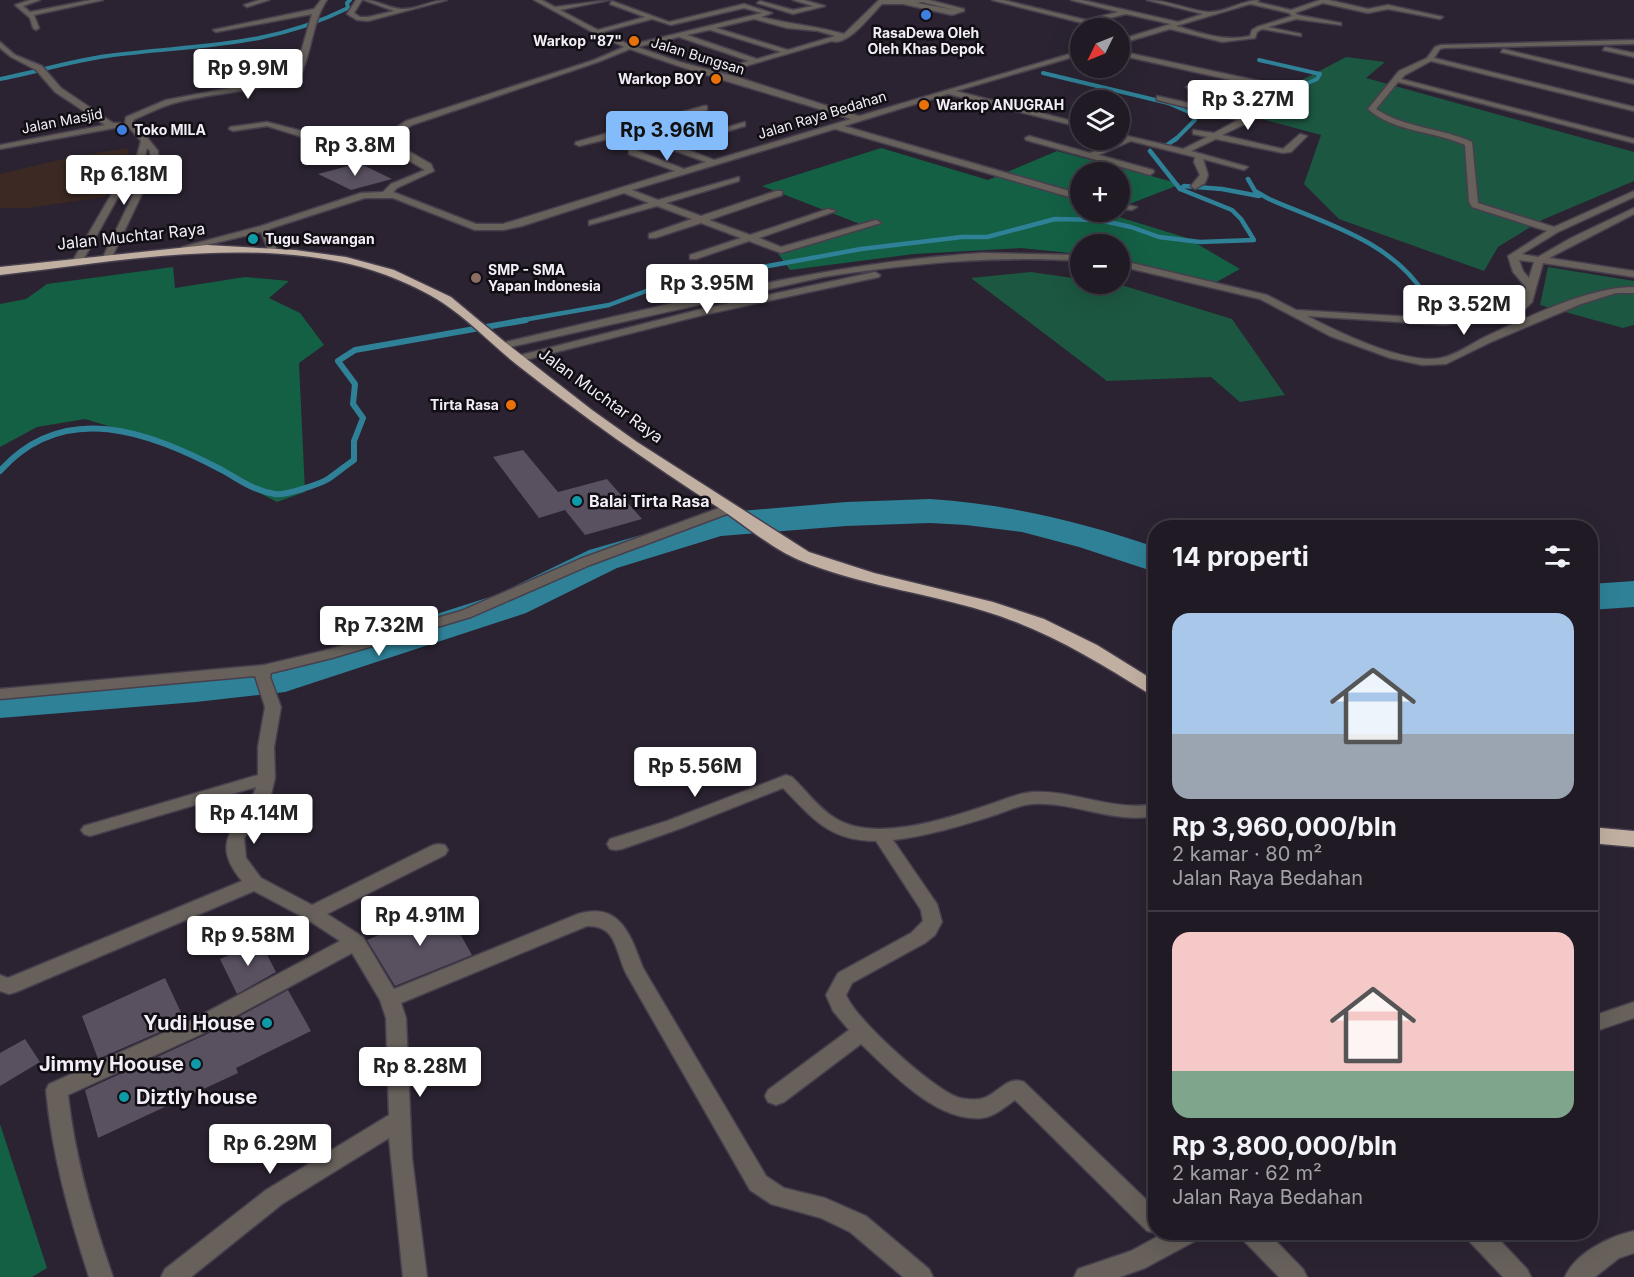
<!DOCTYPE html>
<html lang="id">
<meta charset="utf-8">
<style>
body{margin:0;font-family:Inter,sans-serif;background:#2d2732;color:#f1f3f6;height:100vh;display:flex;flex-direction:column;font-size:22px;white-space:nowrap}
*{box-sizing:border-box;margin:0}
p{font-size:20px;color:#a2a1a7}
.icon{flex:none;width:33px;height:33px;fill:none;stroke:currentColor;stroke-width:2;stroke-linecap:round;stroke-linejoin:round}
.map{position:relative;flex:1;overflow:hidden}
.side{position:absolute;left:1148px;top:520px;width:450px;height:720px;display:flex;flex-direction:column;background:#201a25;border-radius:24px;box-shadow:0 6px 24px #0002,0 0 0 2px #3d3842}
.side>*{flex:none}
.needle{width:39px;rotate:227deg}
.fabs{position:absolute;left:1070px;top:18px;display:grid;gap:12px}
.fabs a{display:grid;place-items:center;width:60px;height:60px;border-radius:50%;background:#201a25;box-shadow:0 6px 24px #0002,0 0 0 2px #3d3842;font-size:30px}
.price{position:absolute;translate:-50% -51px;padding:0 14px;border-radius:6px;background:#fff;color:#222;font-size:20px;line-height:39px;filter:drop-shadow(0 2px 3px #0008)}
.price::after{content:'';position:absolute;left:50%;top:36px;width:18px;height:14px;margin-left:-9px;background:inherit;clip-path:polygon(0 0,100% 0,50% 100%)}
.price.on{background:#84bcfb;color:#111}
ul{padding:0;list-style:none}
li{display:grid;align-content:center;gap:12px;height:318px;padding:0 24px}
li+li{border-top:2px solid #3d3842}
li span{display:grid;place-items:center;height:186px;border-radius:18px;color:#555}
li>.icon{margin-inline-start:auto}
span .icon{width:108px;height:108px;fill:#fffc;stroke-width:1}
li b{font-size:26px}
h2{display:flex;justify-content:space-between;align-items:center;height:72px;padding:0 24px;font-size:26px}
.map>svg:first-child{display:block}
.commercial{fill:#3c2923}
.green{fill:#1c5741}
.forest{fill:#146045}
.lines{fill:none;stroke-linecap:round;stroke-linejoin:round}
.stream-far2{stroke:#2f8197;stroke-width:4}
.stream-far1{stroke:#2f8197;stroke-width:4.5}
.stream{stroke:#2f8197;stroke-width:6}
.river{fill:#2f8197;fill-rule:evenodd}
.building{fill:#595060}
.minor-casing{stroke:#473f4d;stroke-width:3}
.highway-casing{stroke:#473f4d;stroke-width:3}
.minor{fill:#67605b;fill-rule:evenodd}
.highway{fill:#c1b0a2;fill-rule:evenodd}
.shop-dot{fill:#3f7fe0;stroke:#110e14;stroke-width:2}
.food-dot{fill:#e8710a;stroke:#110e14;stroke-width:2}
.culture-dot{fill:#0f9aa8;stroke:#110e14;stroke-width:2}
.education-dot{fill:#8d6e63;stroke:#110e14;stroke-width:2}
.labels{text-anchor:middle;stroke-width:5;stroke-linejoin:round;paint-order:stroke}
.far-poi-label{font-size:14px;font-weight:bold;fill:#f3edf7;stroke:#110e14;text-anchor:start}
.far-street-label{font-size:14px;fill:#f3edf7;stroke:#110e14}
.street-label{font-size:16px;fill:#f3edf7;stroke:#110e14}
.poi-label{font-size:16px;font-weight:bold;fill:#f3edf7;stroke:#110e14;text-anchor:start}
.near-poi-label{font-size:20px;font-weight:bold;fill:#f3edf7;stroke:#110e14;text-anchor:end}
</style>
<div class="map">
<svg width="1634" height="1277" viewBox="0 0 1634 1277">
<rect width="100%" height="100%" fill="#2b2331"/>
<path class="commercial" d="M128,148L129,155L105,197L27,208H0V174L67,158Z"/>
<path class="green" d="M1346,57L1385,62L1366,78L1634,152V181L1542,220L1498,247L1484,271L1339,219L1304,184L1321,135L1239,113Z
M1548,267L1634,281V325L1623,328L1540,305Z
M1031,272L1080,279V284H1118L1232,319L1285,395L1240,402L1211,377L1107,381L971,278Z"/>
<path class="forest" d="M881,148L988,180L1057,151L1181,184L1119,208V172H1080V212H1109L1106,213L1187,238L1240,269L1211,285L1119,258V244H1080V254L1021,248L914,254L790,270L777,252L860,224L762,186Z
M173,267L175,288L245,277L289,281L269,298L300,313L324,345L299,363L305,492L277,502L162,442L85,419L37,427L0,447V304L26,299L47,284Z
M0,1124L47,1268L32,1277H0Z"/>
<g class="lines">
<path class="stream-far2" d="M1043,73L1168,103L1191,113L1195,120L1175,140
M0,79C36,72 71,61 107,56C196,44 265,49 348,8L347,3L350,0
M1246,117L1269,100L1317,79L1320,74L1259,60"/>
<path class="stream-far1" d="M1167,145L1177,138
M1248,179L1255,191L1269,199C1324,223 1392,241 1425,295
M1180,189L1184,186L1222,189L1259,196
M517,321L609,305L654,288L730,273L861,249L962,237H987L1055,219L1099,220L1131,227L1159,237L1200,242L1254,240L1241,219L1232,210L1180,189L1150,151"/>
<path class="stream" d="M0,471C64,399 149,432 222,470C240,480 254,491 275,494C284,496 320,484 328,479C337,473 345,466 354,460V441L363,418L353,404L355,384L338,361L355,350L526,320"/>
<path class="river" d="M930,499C1008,504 1081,522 1155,547V572L1079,547L1022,532L966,525L930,523L846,526L721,536L617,568L526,613L285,692L196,702L0,718V688L196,674L280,664L496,595L589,550L704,517L718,513L846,502Z
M1634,581V607L1590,610V584Z"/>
</g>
<path class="building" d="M359,163L392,179L351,190L318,174Z
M523,450L558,492L607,479L642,519L585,535L565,510L539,518L493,457Z
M445,907L472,955L395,986L367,940Z
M260,941L276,972L237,994L220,959Z
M165,978L185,1021L98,1059L82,1016Z
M288,990L311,1031L236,1068L238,1073L98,1138L85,1090L205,1035Z
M25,1039L40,1062L0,1086V1053Z"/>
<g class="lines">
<g class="minor-casing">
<path id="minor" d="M30,0H40L23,6L30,12L91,0H103L34,15L39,28L36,30L33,28L30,18L15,5Z
M259,0H269L247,7L244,5Z
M321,0H327C313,20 312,49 302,72C262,94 214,91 171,104C158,108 145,115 133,120L158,151V160L111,259L103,257L150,160V151L147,148L145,156L123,188L82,262L74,264L72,262L115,188L137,156L141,141L125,123L126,117L166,100L267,81L296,69L312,14L216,32L213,30L314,9Z
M356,0H362L354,13L360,17H368L394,11L364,0C377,0 388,8 401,9C416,10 431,0 447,0L368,21L357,20L347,14Z
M534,0H542L555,7L609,0L560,10L598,30L645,17L610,4L612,1L669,22L744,4L772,13L761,17C789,24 817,26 844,34L879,0H929L964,9V11L952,15L903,4H882C871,15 847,47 832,41L725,72L711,68L715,66L725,68L749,61L679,37L637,47L680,62L740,78L859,116L1080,51V55L956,91L1080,123V127L948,94L844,126L1080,194V200L835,129L632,190L658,200L739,177V181L666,203L701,216L776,191H782V195L709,220L750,235L828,209L836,211L759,238L781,247L876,220L881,223L781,253L749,241L696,259H690V255L741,238L701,223L655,238H649V234L692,219L657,206L589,225V221L649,203L624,193L522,226L503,230H475L393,198H365L269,229L277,250L275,252H269L261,232L182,251V247L261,226L361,193L383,192L391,184L425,170L386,147L382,142L329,148L296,135L267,126L233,131L229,129L230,127L267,122L302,131L330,143L382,137L406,121L594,60L624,47L594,33ZM922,2L955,10L917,3ZM744,8L762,13L630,45L603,32L652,19L671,25ZM754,19L787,28L818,31L835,36L788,50L716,28ZM709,30H710L781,52L757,59L687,35ZM630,49C702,76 777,95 851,119L714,160L678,146L745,126V122L671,144L637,131L707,110V106H704L576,142L575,144L579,146L629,134L706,162L684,169L635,150H629V154L675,171L503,224H476L393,192L397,188L434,171L431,164L389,140L412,125L598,62Z
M793,0H804L825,6L793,14L757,3L760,1L793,10L813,6Z
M992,0H1003L1086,20L1118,12L1071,0H1082L1178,22L1203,14L1147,0C1168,0 1187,10 1208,12C1225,13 1242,0 1259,0L1257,2L1291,10L1320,0H1329L1368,9L1388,5L1443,17L1440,19L1388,9L1368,13L1323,3L1295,13L1298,15L1341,23V25L1296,19L1268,27L1301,34V36L1262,29L1257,32L1255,38L1222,42L1170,29L1119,44V40L1171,24L1126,14L1086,24ZM1250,4L1289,13L1292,16L1257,27L1252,30L1250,36C1224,42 1201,33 1176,26Z
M1634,40V44L1444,48L1440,49L1434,58L1634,107V111L1431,61L1405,75L1401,79L1634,139V143L1398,82L1376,109C1404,128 1442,128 1472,142L1478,203L1554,227L1634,191V197L1558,232L1522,254L1538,257L1571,238L1634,208V214L1549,258L1634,271V277L1543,263L1532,302L1524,310L1446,325L1307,316C1338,332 1406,365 1441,358C1457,355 1472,343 1487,336C1528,317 1589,287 1634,287V293H1616L1581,304L1493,341L1446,364L1422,365L1390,358L1330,336L1260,299L1119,266V260L1267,295L1296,310L1446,319L1517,305L1522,301L1526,287L1513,272L1508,256L1547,231L1472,207L1469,202L1465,145C1435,131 1393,132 1368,109L1399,71L1427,58L1435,47L1441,45ZM1519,260L1534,262L1529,278L1523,271Z
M0,42L15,55L42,66L61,88L113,123H120V127L0,149V145L105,125L55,92L36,70L11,57L0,48Z
M1605,47L1634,53V57L1603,50Z
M1503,49L1634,80V84L1501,52Z
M1119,51L1287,87V94L1237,115L1244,117L1245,124L1222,135L1283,149L1300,134L1307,136L1291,152L1283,153L1216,139L1191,151L1248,167L1244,170L1203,159L1208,175L1205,183L1195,189L1191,186L1200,175L1194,162L1195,157L1131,141L1099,155L1153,170L1154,172L1150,175L1026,140L1025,138L1029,136L1090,153L1122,139L1119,138V134L1183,149L1207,137L1193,134V130L1214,133L1238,120L1157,100V96L1229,112L1251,103L1186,87L1190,85L1258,100L1280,91L1119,55Z
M1119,203L1137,207L1132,210L1119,209Z
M983,253L1080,255V261C993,255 909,264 823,277L501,349L496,346L501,343C661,307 820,263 983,253Z
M875,272L880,275L879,277L703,315L517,362L511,359L513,357L702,309Z
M730,504L737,508L735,511L590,565L471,617L332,658L271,673L270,677L281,707L274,747L275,778L270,799L244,838L246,858L261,878L312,905L433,845L439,844L445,845L448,850L445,855L327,914L363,937L394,989L578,914C621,901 631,937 643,968L766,1176L784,1188L825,1198L866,1216L929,1269L933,1277H903L850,1232L821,1218L771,1204L750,1190L627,975C615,953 618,925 587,926L401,1003L406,1018L412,1158L427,1277H403L389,1138L282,1204L191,1277H161L165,1269L266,1190L389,1115L386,1018L380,1000L352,953L204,1033L68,1095C75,1158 92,1217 113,1277H89C69,1215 52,1155 46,1090L49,1084L190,1021L340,941L305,918L254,891L16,992L9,994L0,991V975L8,978L242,881C205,837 244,826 256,787L90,836L84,834L81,830L84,826L258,775V747L265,707L255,676L0,699V689L264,665L323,651L461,611L580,559Z
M786,775L792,777C806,790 818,808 835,818C874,843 945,819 985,806C1001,801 1017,793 1033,792C1075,790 1113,812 1155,804V816C1112,824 1074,801 1032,804C1018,805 1005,812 992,816C960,826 927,836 893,840L937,904L942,922L935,935L925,943L852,983L846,995C856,1020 931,1087 957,1097C962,1099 975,1100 980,1099C997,1096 1006,1075 1024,1082L1155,1208L1157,1233L1147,1231L1015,1100C1006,1106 994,1117 982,1118C936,1122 892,1073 861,1044L784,1102L776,1105L768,1102L765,1096L768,1090L849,1030L833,1011L826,995L838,973L911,933L923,921L921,910L876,841C830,841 813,819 783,788L679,829L622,849L616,850L610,849L607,844L610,839L667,821Z
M1634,1002V1018L1590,1033V1017Z
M1634,1231V1253L1619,1258L1595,1277H1565C1575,1253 1610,1236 1634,1231Z
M1164,1233H1199L1195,1241L1145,1268L1120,1277H1074L1078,1269L1131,1251Z
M1240,1233H1268L1303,1269L1307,1277H1279L1244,1241Z
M1465,1233H1493L1527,1269L1531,1277H1503L1469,1241Z"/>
</g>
<g class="highway-casing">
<path id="highway" d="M207,245L295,250L346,257L394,270L451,297L506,343L592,410L637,442L809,552L874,573L993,602L1044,619L1097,645L1155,681V695L1148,693C1095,660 1044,629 984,611C923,592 858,585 799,560C774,550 743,524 719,508C649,463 582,416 516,364C492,345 469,320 443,303C427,292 404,282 386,275C269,232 121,261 0,275V267Z
M1590,827L1634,831V847L1590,843Z"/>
</g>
<use href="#minor" class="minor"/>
<use href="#highway" class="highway"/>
</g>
<g class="shop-dot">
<circle cx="926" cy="15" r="6"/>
<circle cx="122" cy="130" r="6"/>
</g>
<g class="food-dot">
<circle cx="634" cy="41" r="6"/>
<circle cx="716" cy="79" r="6"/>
<circle cx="924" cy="105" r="6"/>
<circle cx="511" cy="405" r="6"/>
</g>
<g class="culture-dot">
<circle cx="253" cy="239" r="6"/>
<circle cx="577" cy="501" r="6"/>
<circle cx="267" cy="1023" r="6"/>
<circle cx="196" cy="1064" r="6"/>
<circle cx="124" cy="1097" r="6"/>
</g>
<circle class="education-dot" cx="476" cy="278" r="6"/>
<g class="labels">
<g class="far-poi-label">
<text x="926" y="38" text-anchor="middle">RasaDewa Oleh<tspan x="926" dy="16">Oleh Khas Depok</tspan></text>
<text x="622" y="46" text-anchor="end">Warkop "87"</text>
<text x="704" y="84" text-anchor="end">Warkop BOY</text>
<text x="936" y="110">Warkop ANUGRAH</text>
<text x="134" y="135">Toko MILA</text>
<text x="265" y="244">Tugu Sawangan</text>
<text x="488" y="275">SMP - SMA<tspan x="488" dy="16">Yapan Indonesia</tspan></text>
<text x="499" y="410" text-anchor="end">Tirta Rasa</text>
</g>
<g class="far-street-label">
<text transform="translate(698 56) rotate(17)" y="5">Jalan Bungsan</text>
<text transform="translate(822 115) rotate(-17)" y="5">Jalan Raya Bedahan</text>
<text transform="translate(62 121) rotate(-11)" y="5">Jalan Masjid</text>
</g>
<g class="street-label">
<text transform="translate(131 236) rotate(-6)" y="6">Jalan Muchtar Raya</text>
<text transform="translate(601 395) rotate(36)" y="6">Jalan Muchtar Raya</text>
</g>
<g class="poi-label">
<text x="589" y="507">Balai Tirta Rasa</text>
</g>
<g class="near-poi-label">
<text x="255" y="1030">Yudi House</text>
<text x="184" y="1071">Jimmy Hoouse</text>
<text x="136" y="1104" text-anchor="start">Diztly house</text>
</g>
</g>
</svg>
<div class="fabs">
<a><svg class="needle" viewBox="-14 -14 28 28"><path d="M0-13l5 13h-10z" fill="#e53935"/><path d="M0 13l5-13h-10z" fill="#a2a1a7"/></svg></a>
<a><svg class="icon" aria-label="layers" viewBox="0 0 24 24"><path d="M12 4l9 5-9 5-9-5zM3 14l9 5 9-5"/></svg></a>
<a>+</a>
<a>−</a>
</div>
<b class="price" style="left:248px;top:100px">Rp 9.9M</b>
<b class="price" style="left:1248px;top:131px">Rp 3.27M</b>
<b class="price on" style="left:667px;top:162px">Rp 3.96M</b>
<b class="price" style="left:355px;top:177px">Rp 3.8M</b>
<b class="price" style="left:124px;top:206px">Rp 6.18M</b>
<b class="price" style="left:707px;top:315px">Rp 3.95M</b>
<b class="price" style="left:1464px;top:336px">Rp 3.52M</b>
<b class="price" style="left:379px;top:657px">Rp 7.32M</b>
<b class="price" style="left:695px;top:798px">Rp 5.56M</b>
<b class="price" style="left:254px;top:845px">Rp 4.14M</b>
<b class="price" style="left:420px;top:947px">Rp 4.91M</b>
<b class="price" style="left:248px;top:967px">Rp 9.58M</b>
<b class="price" style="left:420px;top:1098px">Rp 8.28M</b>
<b class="price" style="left:270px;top:1175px">Rp 6.29M</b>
<section class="side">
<h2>14 properti<svg class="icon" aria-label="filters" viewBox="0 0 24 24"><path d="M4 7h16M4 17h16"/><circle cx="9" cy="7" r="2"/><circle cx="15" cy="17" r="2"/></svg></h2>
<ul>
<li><span style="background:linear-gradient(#a9c7e8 65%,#9aa5b1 0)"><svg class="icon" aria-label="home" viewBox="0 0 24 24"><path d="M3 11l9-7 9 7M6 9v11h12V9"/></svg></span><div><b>Rp 3,960,000/bln</b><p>2 kamar · 80 m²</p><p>Jalan Raya Bedahan</p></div></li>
<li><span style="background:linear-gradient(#f6c9c9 75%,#7fa58c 0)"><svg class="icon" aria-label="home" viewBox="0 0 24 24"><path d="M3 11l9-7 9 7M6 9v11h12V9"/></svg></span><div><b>Rp 3,800,000/bln</b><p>2 kamar · 62 m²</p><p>Jalan Raya Bedahan</p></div></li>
</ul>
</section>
</div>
